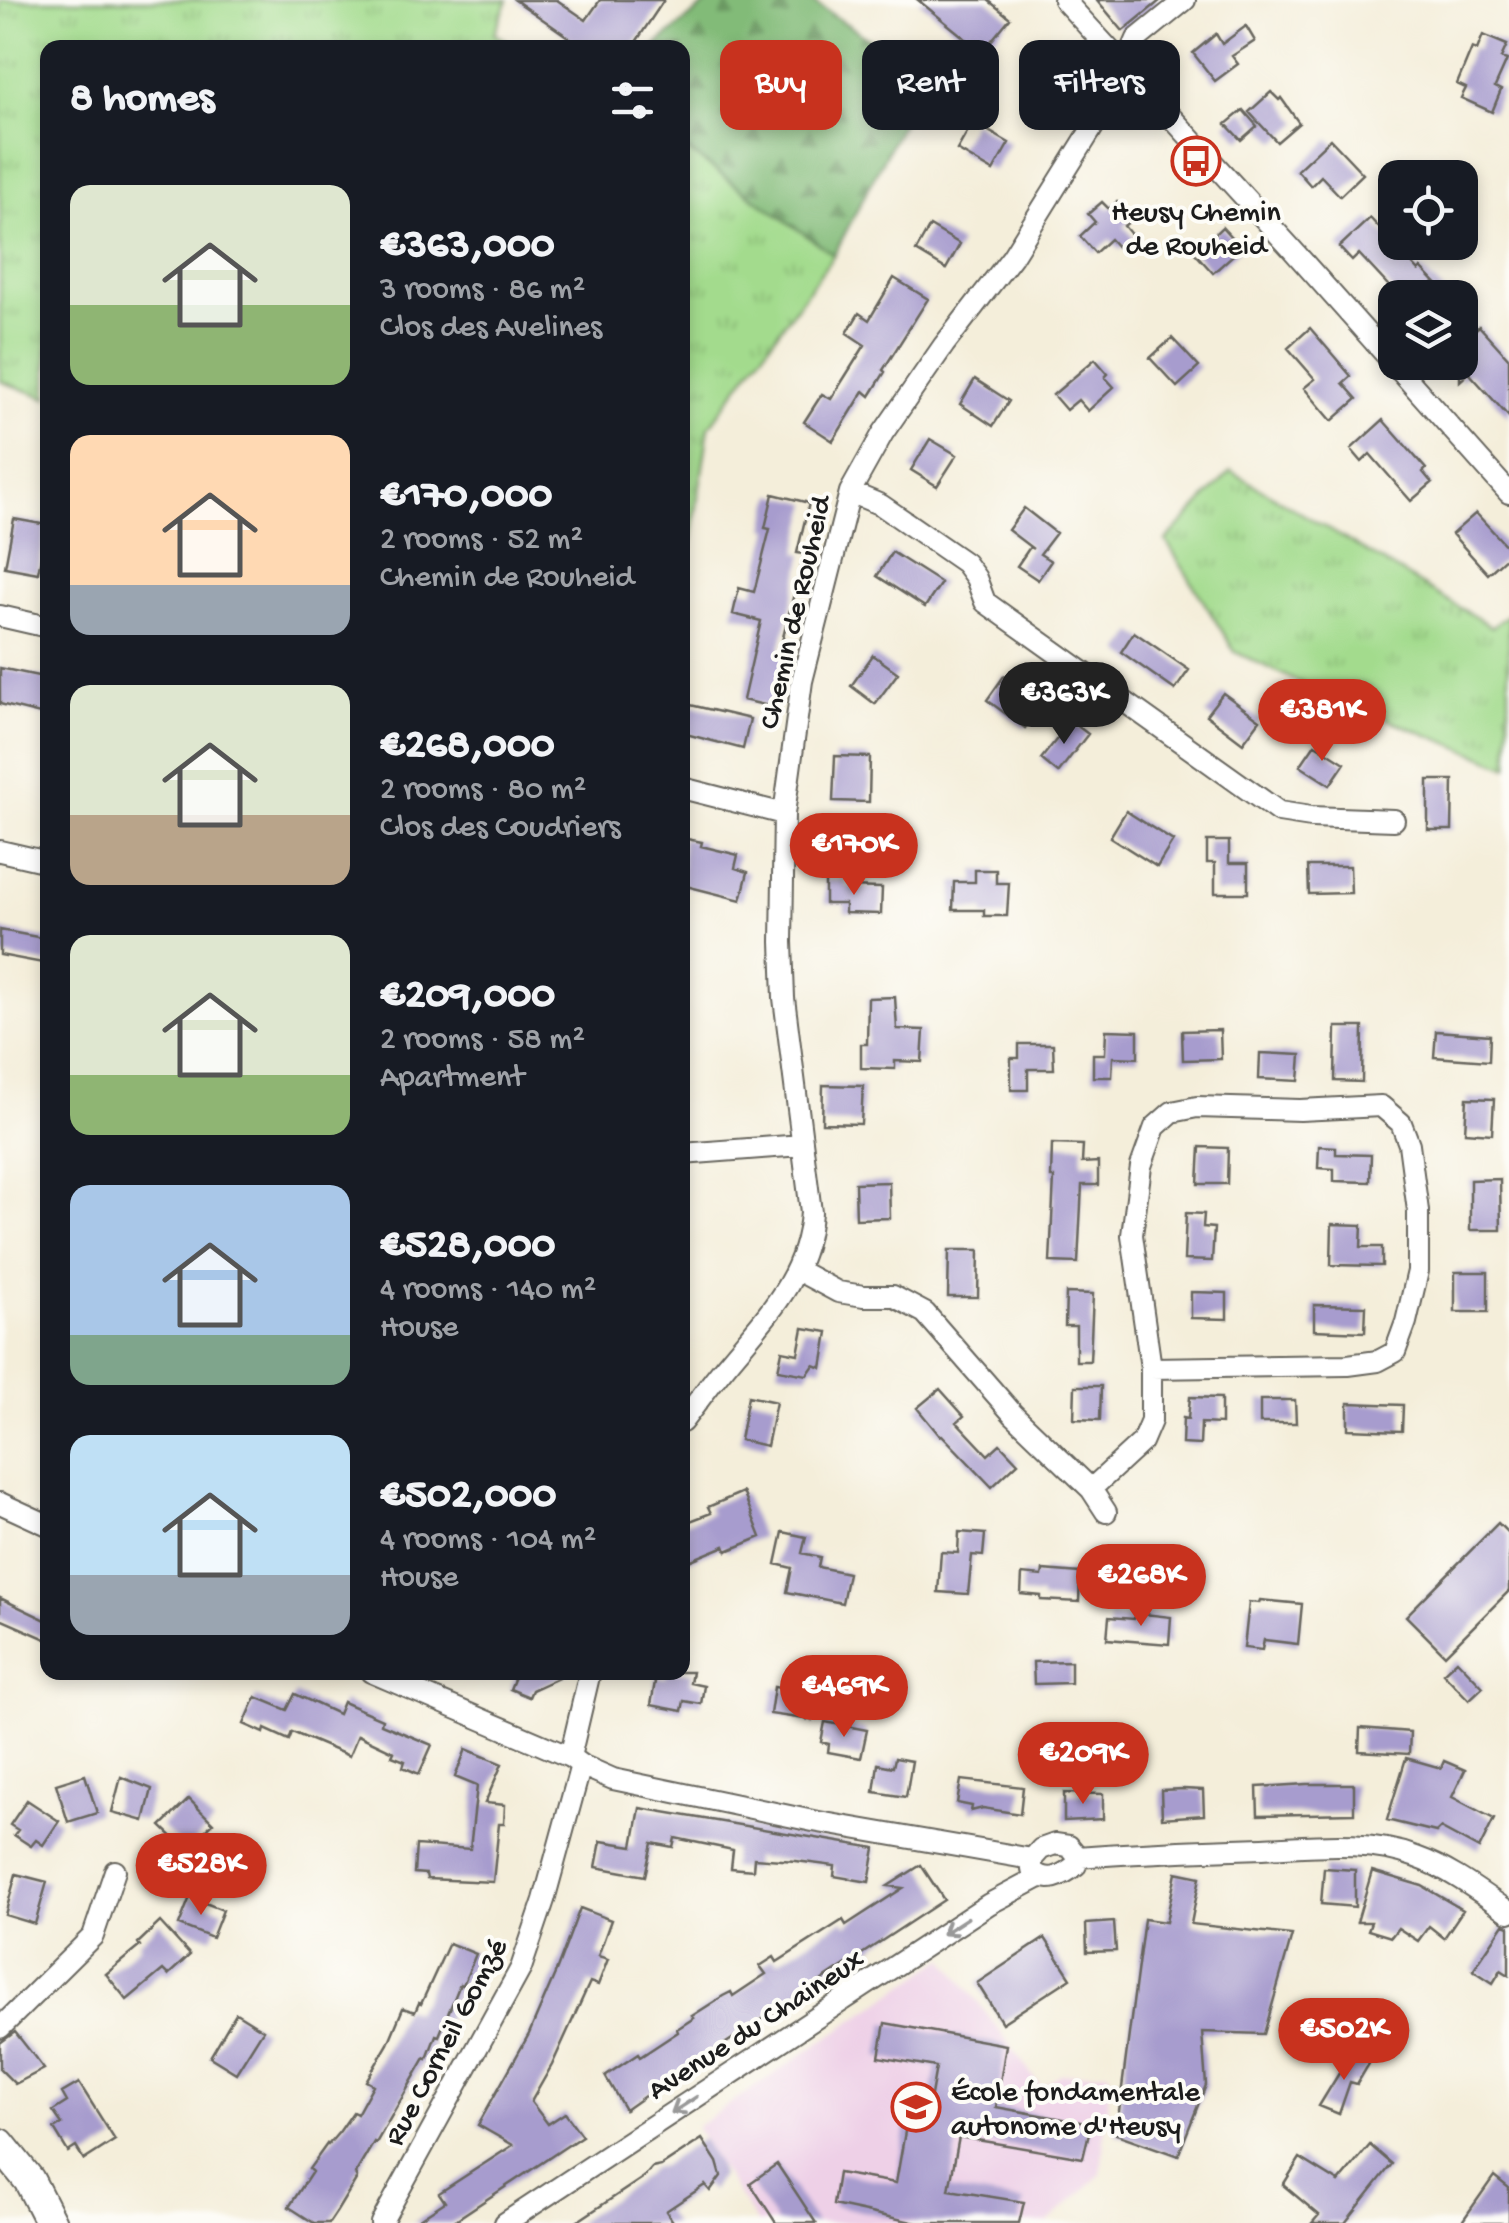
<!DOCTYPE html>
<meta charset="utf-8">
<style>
body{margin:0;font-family:"Gochi Hand",sans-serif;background:#20242c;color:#f1f3f6;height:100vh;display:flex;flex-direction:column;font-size:38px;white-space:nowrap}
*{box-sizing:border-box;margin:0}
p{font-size:32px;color:#9ea1a6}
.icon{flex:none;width:55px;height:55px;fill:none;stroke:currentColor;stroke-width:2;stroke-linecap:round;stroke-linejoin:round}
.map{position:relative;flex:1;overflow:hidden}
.sheet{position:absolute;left:40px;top:40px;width:650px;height:1640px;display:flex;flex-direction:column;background:#171b24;border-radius:20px;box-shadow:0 5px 15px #0003}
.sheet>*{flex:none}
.hud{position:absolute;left:720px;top:40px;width:638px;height:90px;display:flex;gap:20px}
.tools{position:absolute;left:1378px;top:160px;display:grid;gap:20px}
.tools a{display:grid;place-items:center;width:100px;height:100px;border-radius:20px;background:#171b24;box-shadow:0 5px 15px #0003;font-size:50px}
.price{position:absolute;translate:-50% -85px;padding:0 22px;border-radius:35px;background:#c8321e;color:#fff;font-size:32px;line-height:65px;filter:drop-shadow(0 2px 5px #0008)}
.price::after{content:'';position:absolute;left:50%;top:60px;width:30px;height:22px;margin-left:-15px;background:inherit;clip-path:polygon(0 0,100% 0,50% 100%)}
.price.current{background:#222;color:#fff}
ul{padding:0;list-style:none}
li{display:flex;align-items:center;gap:30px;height:250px;padding:0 30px}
li span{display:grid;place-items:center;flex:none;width:280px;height:200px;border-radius:20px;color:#555}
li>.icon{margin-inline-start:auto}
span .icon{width:120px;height:120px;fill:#fffc;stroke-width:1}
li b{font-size:42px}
h2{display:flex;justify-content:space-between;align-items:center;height:120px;padding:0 30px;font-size:42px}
.chip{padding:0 35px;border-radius:20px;background:#171b24;box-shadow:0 5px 15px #0003;font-size:35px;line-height:90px}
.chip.current{background:#c8321e;color:#fff}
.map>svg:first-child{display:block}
.built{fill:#eed0e7}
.grass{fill:url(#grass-tufts);stroke:#607c54;stroke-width:2.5}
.forest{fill:url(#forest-firs);stroke:#4f6c4a;stroke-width:2.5}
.building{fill:#a79cce}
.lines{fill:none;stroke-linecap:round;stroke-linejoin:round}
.street-casing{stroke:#68665e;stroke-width:24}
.secondary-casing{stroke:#68665e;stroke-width:34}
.street{stroke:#fff;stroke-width:20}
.secondary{stroke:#fff;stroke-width:30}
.oneway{stroke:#999}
.labels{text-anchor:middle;stroke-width:8;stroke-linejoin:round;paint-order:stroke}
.poi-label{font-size:30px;fill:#1c1c1c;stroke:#fdfcf7}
.street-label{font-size:30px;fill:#1c1c1c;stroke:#fdfcf7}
</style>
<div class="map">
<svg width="1509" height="2223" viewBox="0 0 1509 2223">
<defs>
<pattern id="grass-tufts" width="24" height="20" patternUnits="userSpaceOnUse" patternTransform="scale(2.5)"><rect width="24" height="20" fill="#a3db8d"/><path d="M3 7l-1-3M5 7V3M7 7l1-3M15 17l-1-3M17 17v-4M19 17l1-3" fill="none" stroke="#8cbb79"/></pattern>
<pattern id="forest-firs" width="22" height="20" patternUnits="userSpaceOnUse" patternTransform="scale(2.5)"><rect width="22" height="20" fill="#82bb78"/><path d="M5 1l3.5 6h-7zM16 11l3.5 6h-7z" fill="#6a9762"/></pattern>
</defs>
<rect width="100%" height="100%" fill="#fdfcf7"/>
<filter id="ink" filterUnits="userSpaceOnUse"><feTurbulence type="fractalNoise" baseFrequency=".01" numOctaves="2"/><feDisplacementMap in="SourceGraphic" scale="20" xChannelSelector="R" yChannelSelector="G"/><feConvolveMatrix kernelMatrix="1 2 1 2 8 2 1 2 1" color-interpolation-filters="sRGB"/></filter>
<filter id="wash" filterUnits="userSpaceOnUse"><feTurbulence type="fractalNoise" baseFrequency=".0048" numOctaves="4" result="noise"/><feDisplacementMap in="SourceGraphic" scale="40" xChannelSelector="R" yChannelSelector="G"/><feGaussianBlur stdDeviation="2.25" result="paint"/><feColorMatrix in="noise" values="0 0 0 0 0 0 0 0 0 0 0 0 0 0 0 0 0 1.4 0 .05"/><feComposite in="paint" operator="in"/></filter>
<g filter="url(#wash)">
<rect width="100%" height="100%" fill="#f4eeda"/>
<path class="built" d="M945,1958L1041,2087L1061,2074L1110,2072L1101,2174L1047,2223H757L711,2154L696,2127Z"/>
<path class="grass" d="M0,0H508L494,34L519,47L48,48L47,398L0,381Z
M683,147L834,255L709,427L683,596Z
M1231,471L1492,627L1509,614V767L1326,695L1235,652L1166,541Z"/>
<path class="forest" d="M711,0H810L926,76L834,255L683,147L682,48L654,47Z"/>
<g id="blocks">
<path class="building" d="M515,0H557L586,20L600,0H664L632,48H584Z
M918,0H988L1010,18L982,52Z
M1097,0H1161L1123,31Z
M1246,26L1255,41L1232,56L1238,64L1215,81L1193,53L1216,34L1222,44Z
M1483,35L1507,45L1501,58L1507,60L1495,87L1501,90L1492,112L1461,98L1466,88L1457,84L1472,48L1477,50Z
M1271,92L1279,100L1281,98L1299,123L1277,142L1249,112Z
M1243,110L1257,126L1241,140L1226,124Z
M973,122L1009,143L993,171L957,150Z
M1330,139L1363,174L1340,196L1321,176L1311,186L1297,170Z
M1102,202L1109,209L1117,202L1132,219L1124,226L1134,238L1120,250L1110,239L1095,253L1080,236L1095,222L1088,214Z
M1370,218L1419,271L1421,268L1450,298H1400L1359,254L1352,261L1339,247Z
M930,226L960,244L946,269L916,251Z
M1222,227L1241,248L1213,273L1195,253Z
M894,278L928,299L883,370L885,372L870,396L864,391L833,441L804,422L822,394L831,399L865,345L847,333L859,313L869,320Z
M1479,326L1509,359V417L1469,373L1460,381V344Z
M1310,328L1351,376L1343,383L1357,399L1332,421L1304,388L1315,379L1288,348Z
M1172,338L1199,367L1177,387L1150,358Z
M1095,359L1108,374L1105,377L1114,387L1088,411L1078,400L1066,410L1053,395Z
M975,379L1009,401L993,426L960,404Z
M1383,420L1426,469L1423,472L1432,483L1411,501L1370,454L1362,462L1351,449Z
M930,439L957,455L937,486L911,470Z
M773,494L809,503L797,553L804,554L779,653L785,655L773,707L743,700L761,621L733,614L739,588L754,592L770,529L765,528Z
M1024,508L1056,533L1040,554L1051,561L1038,580L1017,566L1030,547L1033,549L1008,530Z
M1476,513L1509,549V555L1488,574L1452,534Z
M14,519L47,525L38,573L5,567Z
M892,552L941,583L925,607L877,576Z
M1134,632L1189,670L1175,690L1121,652Z
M873,655L898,673L875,704L851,686Z
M0,668L48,678V716L0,704Z
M1004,676L1042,704L1025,728L987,700Z
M1223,693L1260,720L1243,743L1206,715Z
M682,703L750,719L743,749L682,733Z
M1071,721L1088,734L1058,773L1041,759Z
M1315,744L1345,763L1330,785L1300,766Z
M835,756L870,757L869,802L833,801Z
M1428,780H1453L1452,830H1428Z
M1126,811L1173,841L1157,867L1110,837Z
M682,838L702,842L701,846L738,855L735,868L748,872L741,900L682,885Z
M1207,841H1229V863H1248V893H1215V863H1207Z
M1308,866H1350L1351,893L1309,894Z
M975,870H996V883H1009L1007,916H984V910H953L954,882H975Z
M825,880H846V887L882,888L881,914L845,913V904H825Z
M0,930L48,939V964L0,955Z
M895,997L897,1029L924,1030L922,1062L895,1061V1069L861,1068V1044H867L868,998Z
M1336,1027H1363L1362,1082L1335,1081Z
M1106,1030L1138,1031V1058L1113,1057L1112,1077H1093V1054H1105Z
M1220,1030L1221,1059L1183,1060L1182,1031Z
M1436,1031L1490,1035L1489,1061L1434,1057Z
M1019,1044H1053L1054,1069H1028V1090H1011V1058H1019Z
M1260,1053L1301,1055L1299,1081L1259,1079Z
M823,1085L863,1086L861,1124L822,1123Z
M1467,1098L1494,1099L1492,1134L1465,1132Z
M1052,1144L1083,1145L1082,1163L1098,1162V1185H1082L1078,1263L1050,1262L1054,1178H1051Z
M1319,1146L1336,1147V1154L1371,1155L1370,1182L1334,1181V1169L1318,1168Z
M1200,1147L1228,1148L1227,1184H1198Z
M1500,1179L1501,1230H1470V1180Z
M889,1182L890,1218L856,1219L855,1183Z
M1186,1213L1204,1214L1203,1227L1214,1228L1212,1261L1184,1260Z
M1332,1224L1362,1225L1361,1247H1382V1266L1331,1265Z
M949,1250H979L978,1297H948Z
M1455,1272H1488V1312H1455Z
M1191,1292L1227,1293V1319L1191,1318Z
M1066,1293L1093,1294L1090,1361H1076V1326H1065Z
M1314,1305L1366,1306L1365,1332L1314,1330Z
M803,1328L828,1332L822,1368L814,1365L807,1375L778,1370L782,1351L798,1354Z
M1075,1386H1101L1100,1420L1074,1419Z
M940,1389L964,1416L957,1422L988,1455L1000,1444L1018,1463L992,1487L942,1435L940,1436L917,1408Z
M748,1396L776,1402L767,1446L740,1440Z
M1190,1397L1221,1398V1424L1201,1423L1200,1445L1182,1444L1183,1418L1188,1419Z
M1260,1400H1295L1296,1423H1260Z
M1348,1403L1403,1405L1402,1431L1348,1429Z
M743,1492L761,1537L727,1551L725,1546L689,1561L682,1546V1524L711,1513L708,1507Z
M1498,1523L1509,1534V1591L1445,1655L1406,1616Z
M783,1532L806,1537L802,1553L820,1557L818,1567L848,1573L842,1603L787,1592L792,1568L776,1564Z
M959,1532L985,1534L983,1556L972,1555L968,1594L938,1592L941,1552L958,1553Z
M1043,1570L1080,1573L1079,1602L1041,1600V1596L1021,1594L1022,1574L1042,1576Z
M0,1598L48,1621V1640L0,1619Z
M1260,1600L1302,1604L1298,1644L1264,1640L1262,1650L1244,1648L1249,1602L1259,1603Z
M1135,1613L1171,1617L1169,1644L1107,1639L1109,1617L1134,1619Z
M1457,1660L1483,1687L1469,1700L1443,1673Z
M1071,1661V1683L1034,1684L1033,1662Z
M517,1672H571L532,1690L529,1697L510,1689Z
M667,1672H692L690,1683L704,1686L701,1704L684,1701L682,1711L651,1705L656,1676L666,1678Z
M774,1687L816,1693L812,1720L770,1714Z
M295,1694L338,1714L343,1702L382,1719L381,1724L432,1745L419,1774L403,1767L405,1761L392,1756L394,1752L358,1735L349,1756L292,1732L289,1740L265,1729L264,1733L244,1724L256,1697L287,1710Z
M825,1722L867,1730L861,1758L828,1752L829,1744L821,1742Z
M1360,1728L1410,1732L1409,1754L1359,1751Z
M466,1749L502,1764L485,1803L505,1805L504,1824H499L493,1882L427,1879L426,1874L414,1873L416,1845L470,1849L477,1786L455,1777Z
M895,1758L912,1761L906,1797L874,1792L878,1764L893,1767Z
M1406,1758L1441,1768L1444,1761L1465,1770L1452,1797L1494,1819L1479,1849L1440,1828L1436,1832L1387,1820Z
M85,1775L97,1813L68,1822L56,1784Z
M121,1777L152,1789L144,1821L112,1812Z
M961,1780L1023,1787L1020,1814L983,1808L971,1811L972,1806L957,1803Z
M1307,1784H1354V1813L1258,1815L1257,1787Z
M1183,1789L1203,1790L1204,1815L1162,1818L1161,1790Z
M1064,1793L1103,1794V1819L1064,1821Z
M189,1799L213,1823L186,1850L161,1826Z
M27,1800L59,1821L43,1845L36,1840L31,1846L14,1835L18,1830L10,1825Z
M640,1808L875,1848L869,1882L834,1876L835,1866L796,1861L754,1858L753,1870L731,1868L733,1850L675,1838L673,1847L652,1843L645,1876L596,1867L601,1841L633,1846Z
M225,1850L230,1884L192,1889L187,1855Z
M921,1865L944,1900L688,2068L687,2066L625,2110L605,2076L638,2054L640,2057L678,2032L677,2029L694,2018L692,2016L723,1996L731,1992L733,1996L766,1974L760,1966L774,1957L777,1962L843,1920L846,1925L903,1888L888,1886Z
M1324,1868L1355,1870V1907L1321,1904Z
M1372,1871L1422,1886L1463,1910L1444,1938L1429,1926L1418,1941L1398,1928L1391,1937L1368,1930L1371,1922H1357Z
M1176,1872L1200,1877L1191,1924L1292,1935L1264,2034L1202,2032L1206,2085L1178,2156L1116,2134L1144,1919L1166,1922Z
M16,1874L47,1882L35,1924L5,1915Z
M190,1897L223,1910L212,1938L179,1925Z
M580,1908L611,1920L598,1956L608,1959L598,1985L590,1982L552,2065L531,2102L548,2124L565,2113L582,2136L451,2223H413L445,2202L439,2193L513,2145L478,2125L529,2034L557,1969Z
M160,1922L190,1955L168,1975L163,1970L127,2000L106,1974L140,1946L138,1943Z
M1114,1922L1116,1951L1087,1952L1086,1924Z
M1504,1924L1509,1926V1975L1501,1970L1493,1983L1473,1970Z
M1045,1938L1071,1978L1002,2023L977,1983Z
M449,1943L476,1954L463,1985L460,1984L439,2036L436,2035L427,2059L425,2058L376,2143L374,2142L355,2174L357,2178L337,2211L329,2223H314L289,2207L312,2172L309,2169L327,2144L328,2145L340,2131L353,2112L357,2114L373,2085L366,2081L388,2044L403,2008L415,2012L419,2003L421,2004Z
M236,2013L263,2030L236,2073L210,2057Z
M885,2023L1006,2045L996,2107L1091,2124L1083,2158L959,2137L949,2190L1024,2202L1019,2223H917L833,2205L838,2173L896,2183L907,2120L926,2123L936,2067L879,2057Z
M15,2032L44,2069L15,2084L0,2069V2043Z
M1352,2052L1370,2062L1357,2084L1350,2082L1339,2114L1319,2106Z
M79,2083L115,2140L84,2160L76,2147L68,2152L54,2129L62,2124L53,2111L67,2102L62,2093Z
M702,2139L717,2162L721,2176L710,2191L705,2185L666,2211L674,2223H575L644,2177L652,2168L661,2166Z
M1370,2145L1392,2164L1345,2223H1312L1319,2215L1283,2185L1300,2158L1339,2182Z
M777,2164L797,2194L816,2223H776L750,2183Z
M1494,2176L1509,2188V2223H1461Z"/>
</g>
</g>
<g filter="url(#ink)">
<use href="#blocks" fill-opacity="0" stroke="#68665e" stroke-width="2.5"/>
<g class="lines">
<g class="street-casing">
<path id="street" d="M1064,0L1290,247L1509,493
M850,492L881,505L965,563L976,578L985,602L1279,812L1311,817L1394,820
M0,616L48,627
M682,788L784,814
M0,851L48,862
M682,1154L802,1145
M797,1270L838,1292L864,1296H893L925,1313L1013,1414L1091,1489L1106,1512
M682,1422C697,1403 710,1384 725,1366C765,1317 807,1278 811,1212L784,998L782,942L784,814L802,681L850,492L883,433L944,345L1012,257L1111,98L1137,39L1185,0
M1091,1489L1142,1442L1151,1421V1368L1132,1235L1141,1166L1155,1127L1172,1112L1197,1107L1300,1110L1381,1106L1401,1123L1409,1144L1418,1211V1271L1406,1322L1395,1352L1378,1361L1348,1365L1151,1368
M0,1503L48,1525
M371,1672L570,1757L581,1765L613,1779L813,1821L1032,1859
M570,1757L590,1672
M1055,1844L1069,1846L1078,1857L1076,1865C1062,1876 1047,1885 1032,1870V1859L1041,1849Z
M1078,1857C1140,1852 1201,1850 1263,1848C1314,1846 1368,1839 1416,1857C1450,1869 1480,1892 1509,1912
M0,2028L93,1936L115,1871
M381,2223L521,1968L544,1900L581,1765
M505,2223L989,1904L1040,1877"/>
</g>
<g class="secondary-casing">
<path id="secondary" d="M0,2144L29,2180L51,2223"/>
</g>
<use href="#street" class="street"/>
<use href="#secondary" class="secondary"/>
</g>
<defs><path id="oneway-shaft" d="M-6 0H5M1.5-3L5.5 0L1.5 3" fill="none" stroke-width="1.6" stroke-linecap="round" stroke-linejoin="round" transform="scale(2.5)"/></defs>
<g class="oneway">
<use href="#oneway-shaft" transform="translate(955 1926) rotate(147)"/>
<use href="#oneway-shaft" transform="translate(684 2105) rotate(147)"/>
</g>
</g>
<defs>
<g id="bus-ring" transform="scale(2.5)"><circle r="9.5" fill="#fdfcf7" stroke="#c8321e" stroke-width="1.5"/><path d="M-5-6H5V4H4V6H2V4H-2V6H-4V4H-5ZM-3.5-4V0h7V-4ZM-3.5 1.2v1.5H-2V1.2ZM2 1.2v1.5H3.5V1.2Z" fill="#c8321e"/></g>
<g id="school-ring" transform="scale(2.5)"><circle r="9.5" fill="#fdfcf7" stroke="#c8321e" stroke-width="1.5"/><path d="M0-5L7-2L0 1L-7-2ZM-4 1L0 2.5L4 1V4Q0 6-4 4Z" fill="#c8321e"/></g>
</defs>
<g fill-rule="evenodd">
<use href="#bus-ring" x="1196" y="161"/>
<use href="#school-ring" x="916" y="2107"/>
</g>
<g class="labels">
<g class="poi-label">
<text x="1196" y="220">Heusy Chemin<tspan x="1196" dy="34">de Rouheid</tspan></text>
<text x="951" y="2100" text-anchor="start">École fondamentale<tspan x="951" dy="34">autonome d'Heusy</tspan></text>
</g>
<g class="street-label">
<text transform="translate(793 612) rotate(-77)" y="10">Chemin de Rouheid</text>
<text transform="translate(755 2023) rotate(-33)" y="10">Avenue du Chaineux</text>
<text transform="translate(444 2041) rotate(-62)" y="10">Rue Corneil Gomzé</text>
</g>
</g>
</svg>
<div class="tools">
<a><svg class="icon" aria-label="locate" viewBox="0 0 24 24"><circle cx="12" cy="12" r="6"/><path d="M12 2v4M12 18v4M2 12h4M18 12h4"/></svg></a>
<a><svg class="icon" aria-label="layers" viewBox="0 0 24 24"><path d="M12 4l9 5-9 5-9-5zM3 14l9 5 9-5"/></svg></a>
</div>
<b class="price current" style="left:1064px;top:747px">€363K</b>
<b class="price" style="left:1322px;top:764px">€381K</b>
<b class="price" style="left:854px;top:898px">€170K</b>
<b class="price" style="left:1141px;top:1629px">€268K</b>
<b class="price" style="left:844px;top:1740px">€469K</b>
<b class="price" style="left:1083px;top:1807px">€209K</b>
<b class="price" style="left:201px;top:1918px">€528K</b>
<b class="price" style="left:1344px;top:2083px">€502K</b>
<div class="hud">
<a class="chip current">Buy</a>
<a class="chip">Rent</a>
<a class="chip">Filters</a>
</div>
<section class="sheet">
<h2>8 homes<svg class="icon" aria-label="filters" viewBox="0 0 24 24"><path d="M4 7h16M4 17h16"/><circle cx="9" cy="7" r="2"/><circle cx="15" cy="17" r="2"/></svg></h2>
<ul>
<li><span style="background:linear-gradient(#dfe7d0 60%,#8fb573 0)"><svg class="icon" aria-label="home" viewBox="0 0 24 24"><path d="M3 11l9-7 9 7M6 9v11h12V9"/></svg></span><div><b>€363,000</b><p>3 rooms · 86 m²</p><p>Clos des Avelines</p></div></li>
<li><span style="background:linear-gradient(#ffd9b3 75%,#9aa5b1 0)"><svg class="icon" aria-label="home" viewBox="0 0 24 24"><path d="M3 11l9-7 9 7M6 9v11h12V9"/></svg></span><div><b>€170,000</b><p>2 rooms · 52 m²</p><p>Chemin de Rouheid</p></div></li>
<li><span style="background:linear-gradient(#dfe7d0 65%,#b9a48a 0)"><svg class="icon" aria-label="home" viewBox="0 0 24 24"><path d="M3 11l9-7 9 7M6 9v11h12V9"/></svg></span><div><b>€268,000</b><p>2 rooms · 80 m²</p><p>Clos des Coudriers</p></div></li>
<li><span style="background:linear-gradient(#dfe7d0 70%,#8fb573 0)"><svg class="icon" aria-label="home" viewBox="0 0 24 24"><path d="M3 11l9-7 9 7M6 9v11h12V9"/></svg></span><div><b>€209,000</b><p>2 rooms · 58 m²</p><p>Apartment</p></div></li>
<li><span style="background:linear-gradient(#a9c7e8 75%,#7fa58c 0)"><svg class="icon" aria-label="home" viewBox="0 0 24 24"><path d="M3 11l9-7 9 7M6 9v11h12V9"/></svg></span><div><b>€528,000</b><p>4 rooms · 140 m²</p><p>House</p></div></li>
<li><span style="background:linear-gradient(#bfe0f5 70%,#9aa5b1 0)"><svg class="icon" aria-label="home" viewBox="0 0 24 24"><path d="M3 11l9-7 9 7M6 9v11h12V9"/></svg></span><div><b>€502,000</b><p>4 rooms · 104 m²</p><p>House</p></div></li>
</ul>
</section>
</div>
